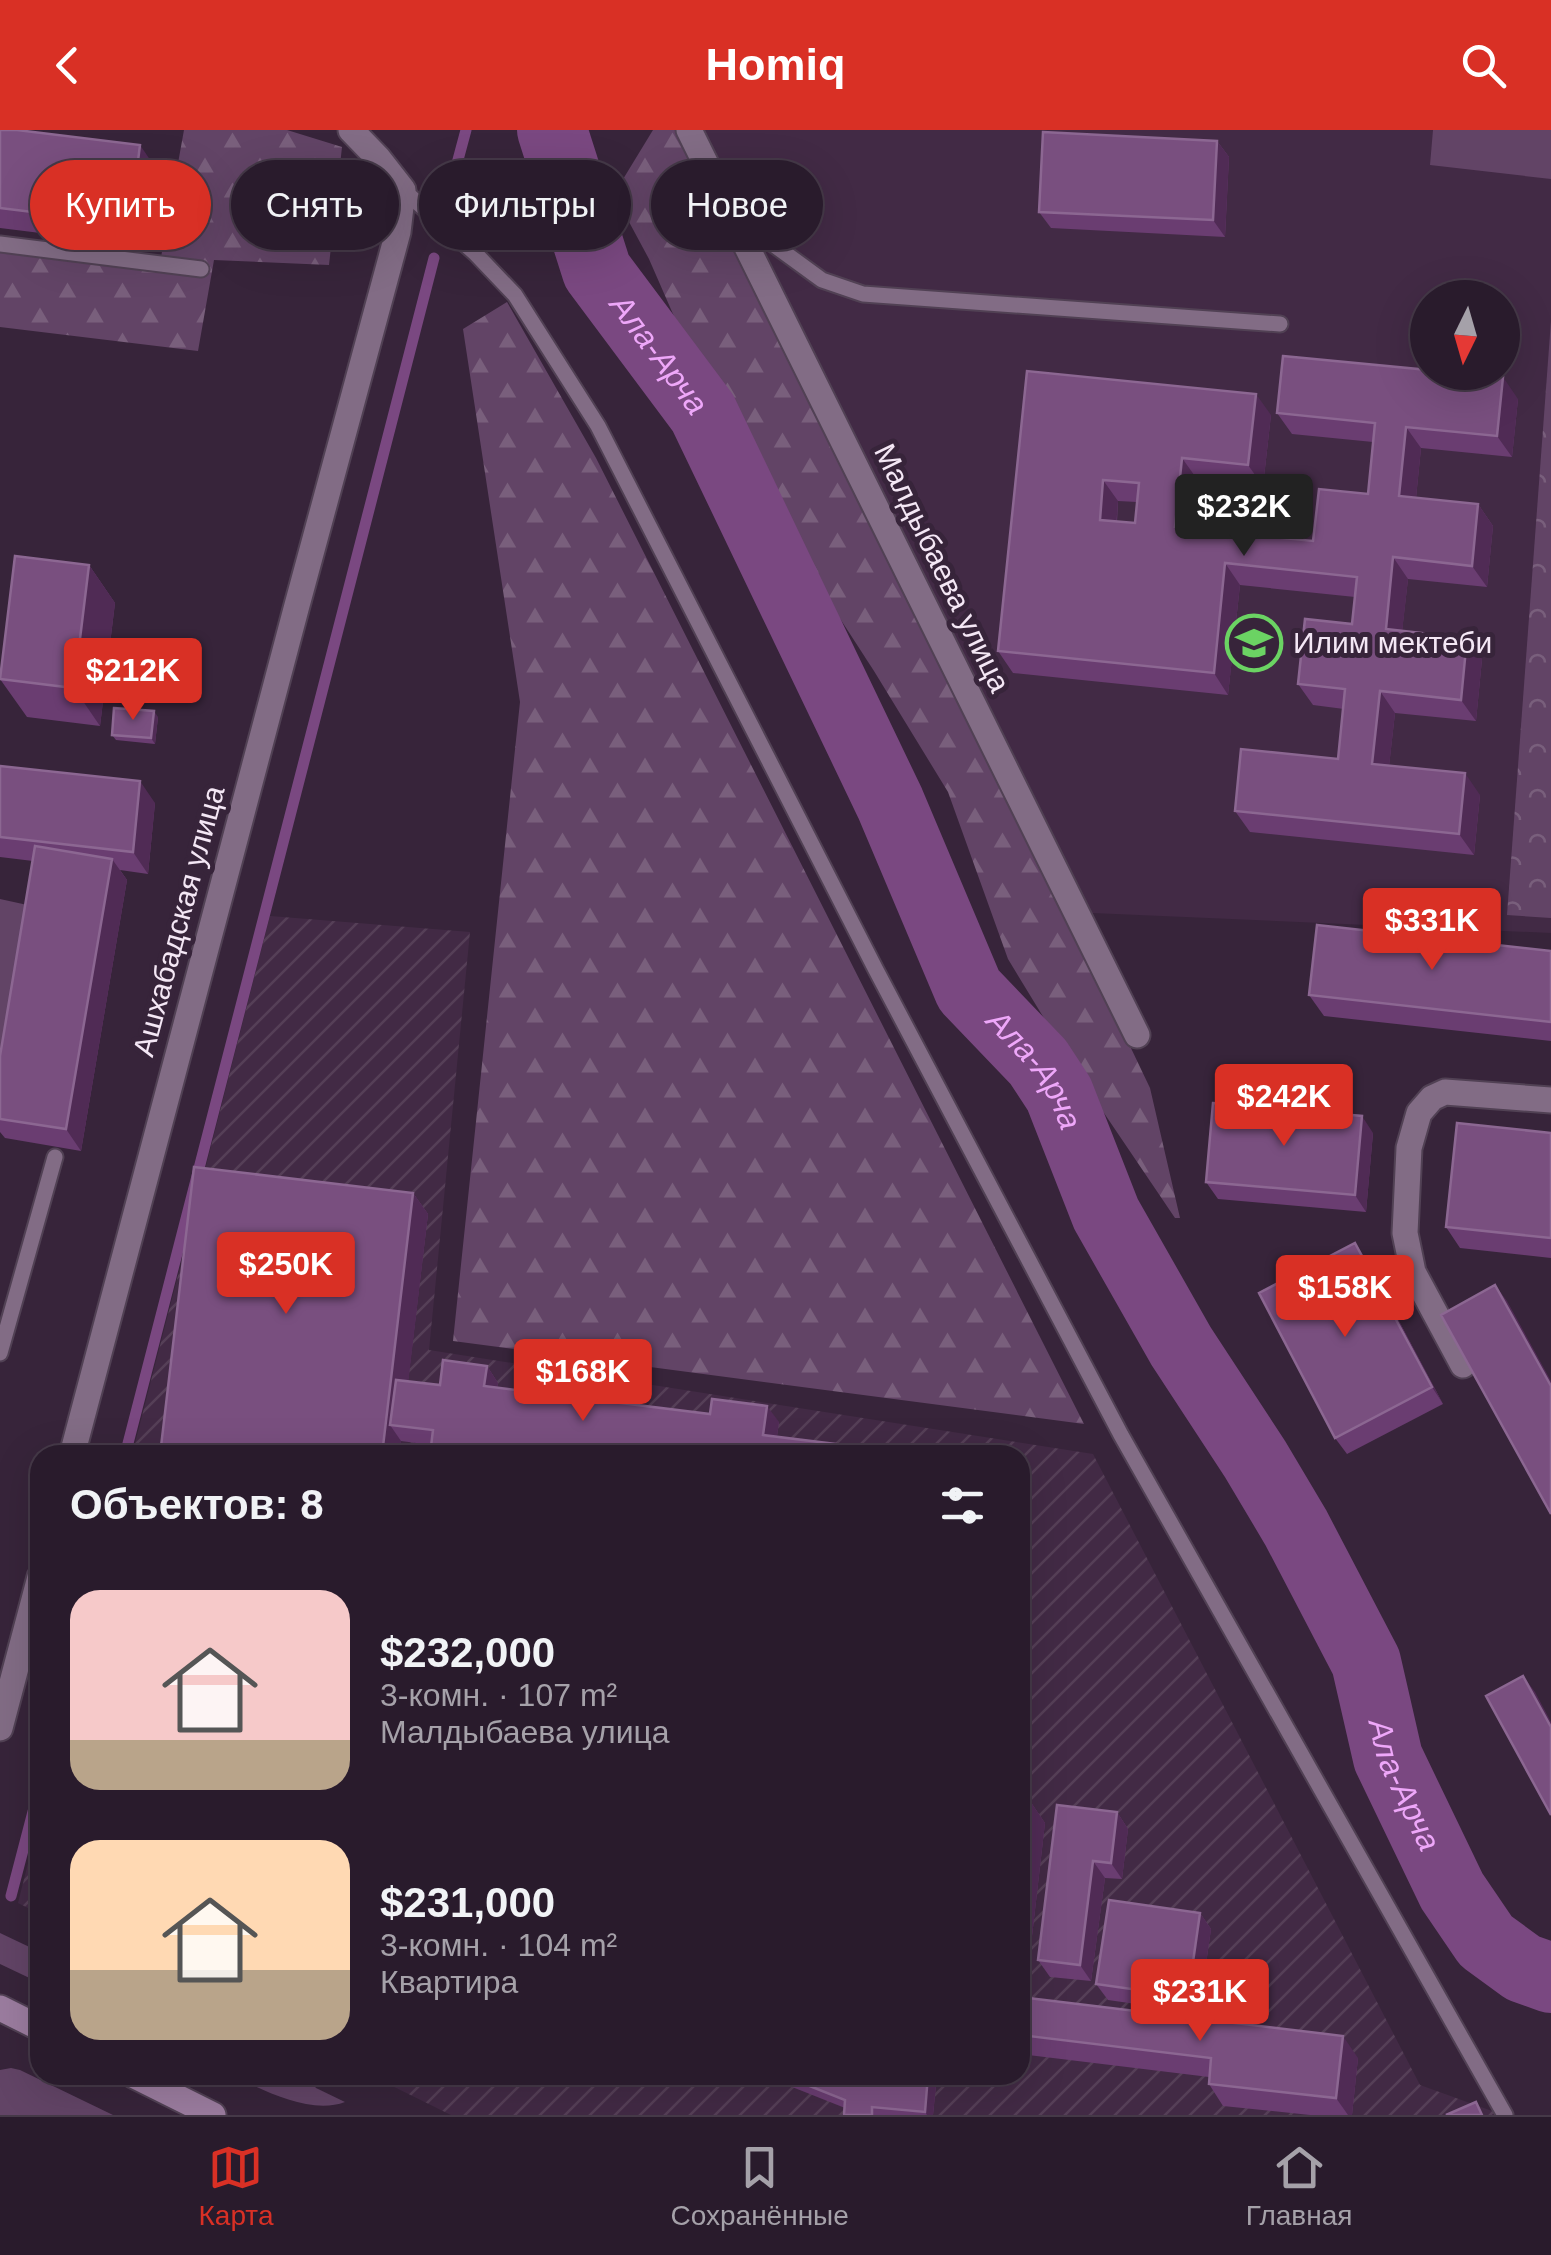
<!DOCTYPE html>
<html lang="ru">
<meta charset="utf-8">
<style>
body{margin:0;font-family:Arial,sans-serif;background:#312434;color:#f1f3f6;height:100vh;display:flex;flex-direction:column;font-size:38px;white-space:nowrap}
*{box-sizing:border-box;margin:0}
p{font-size:32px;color:#a5a1a9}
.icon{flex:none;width:55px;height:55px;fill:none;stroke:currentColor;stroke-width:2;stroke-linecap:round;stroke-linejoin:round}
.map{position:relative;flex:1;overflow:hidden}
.side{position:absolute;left:30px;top:1315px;width:1000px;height:640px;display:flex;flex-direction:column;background:#291b2c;border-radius:30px;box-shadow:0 10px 40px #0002,0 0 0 2px #453948}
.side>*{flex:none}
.guide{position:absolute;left:30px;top:30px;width:1000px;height:90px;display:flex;gap:20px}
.needle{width:65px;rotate:185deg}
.fabs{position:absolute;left:1410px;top:150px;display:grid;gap:20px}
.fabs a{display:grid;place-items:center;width:110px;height:110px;border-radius:50%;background:#291b2c;box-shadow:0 10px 40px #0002,0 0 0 2px #453948;font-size:50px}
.price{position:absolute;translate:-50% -85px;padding:0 22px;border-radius:10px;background:#d93025;color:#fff;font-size:32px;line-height:65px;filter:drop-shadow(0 2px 5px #0008)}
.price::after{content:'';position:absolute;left:50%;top:60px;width:30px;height:22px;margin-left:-15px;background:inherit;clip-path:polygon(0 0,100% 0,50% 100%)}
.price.on{background:#222;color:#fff}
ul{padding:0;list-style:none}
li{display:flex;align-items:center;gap:30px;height:250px;padding:0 40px}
li span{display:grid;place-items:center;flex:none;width:280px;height:200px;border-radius:30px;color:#555}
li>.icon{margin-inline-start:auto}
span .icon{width:120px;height:120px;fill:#fffc;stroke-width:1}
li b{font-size:42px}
h2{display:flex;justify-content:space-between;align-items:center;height:120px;padding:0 40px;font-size:42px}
.pill{padding:0 35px;border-radius:45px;background:#291b2c;box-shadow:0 10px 40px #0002,0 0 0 2px #453948;font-size:35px;line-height:90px}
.pill.on{background:#d93025;color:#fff}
header{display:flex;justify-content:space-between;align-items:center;height:130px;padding:0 40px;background:#d93025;color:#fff;font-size:45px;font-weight:700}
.tabs{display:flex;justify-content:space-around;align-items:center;height:140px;border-top:2px solid #453948;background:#291b2c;font-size:28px;color:#a5a1a9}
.tabs a{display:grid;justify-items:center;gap:5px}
.tabs .on{color:#d93025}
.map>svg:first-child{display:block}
.built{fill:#422a45;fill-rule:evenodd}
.industrial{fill:url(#industrial-furrows)}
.green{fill:#624466}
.forest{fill:url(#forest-firs)}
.park{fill:url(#park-crowns)}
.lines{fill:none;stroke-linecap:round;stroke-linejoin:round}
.stream{stroke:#7a4881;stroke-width:11}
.river{stroke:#7a4881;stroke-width:70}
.service-casing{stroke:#514154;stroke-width:19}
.minor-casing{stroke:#514154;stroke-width:29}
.secondary-casing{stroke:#514154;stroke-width:29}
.service{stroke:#826c85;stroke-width:15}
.minor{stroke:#826c85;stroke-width:25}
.secondary{stroke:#9b7c9f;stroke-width:25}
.wall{fill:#6a3d71;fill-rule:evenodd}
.shaded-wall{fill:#502b55}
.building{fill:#794f7f;stroke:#8c6792;stroke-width:2.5;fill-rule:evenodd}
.labels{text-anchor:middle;stroke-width:10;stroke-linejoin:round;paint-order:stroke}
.street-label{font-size:30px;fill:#f4e7f5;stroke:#37243a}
.poi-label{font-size:30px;fill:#f4e7f5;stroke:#37243a;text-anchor:start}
.water-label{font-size:32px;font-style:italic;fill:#eea7f9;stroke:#37243a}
</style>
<header><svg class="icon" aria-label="back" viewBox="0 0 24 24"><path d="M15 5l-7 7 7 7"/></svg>Homiq<svg class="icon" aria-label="search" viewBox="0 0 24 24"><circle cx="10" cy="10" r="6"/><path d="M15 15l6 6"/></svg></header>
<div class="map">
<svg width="1551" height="1985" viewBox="0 0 1551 1985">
<defs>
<pattern id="industrial-furrows" width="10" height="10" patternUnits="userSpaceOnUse" patternTransform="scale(2.5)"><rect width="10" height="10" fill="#422a45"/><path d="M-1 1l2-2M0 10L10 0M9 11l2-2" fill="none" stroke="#553f57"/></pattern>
<pattern id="forest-firs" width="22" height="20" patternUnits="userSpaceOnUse" patternTransform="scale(2.5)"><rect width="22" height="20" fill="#624466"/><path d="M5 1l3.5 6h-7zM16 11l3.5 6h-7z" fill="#795f7c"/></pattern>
<pattern id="park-crowns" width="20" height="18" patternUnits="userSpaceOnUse" patternTransform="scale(2.5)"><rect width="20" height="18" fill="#624466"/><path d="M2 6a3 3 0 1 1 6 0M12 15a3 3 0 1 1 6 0" fill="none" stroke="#795f7c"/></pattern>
</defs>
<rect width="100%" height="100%" fill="#37243a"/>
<path class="built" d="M701,0H1551V803L1092,783ZM1428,168H1502V242H1428Z"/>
<path class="industrial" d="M270,786L470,802L429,1220L1093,1324L1420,1955L1503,1985H451L370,1945H1020V1325H132Z
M40,1686V1784L18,1773Z"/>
<path class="green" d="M1433,0H1551V49L1430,35Z
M0,769L32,776L0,933Z
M0,1803L40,1822V1853L0,1834Z
M11,1938L20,1940L113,1985H0V1940Z
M232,1945H306L316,1958L345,1972C311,1985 264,1961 232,1945Z"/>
<path class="forest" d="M184,0H287L342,17L329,135L214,130L198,221L0,197V114L160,133Z
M653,0H679L942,522L1150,958L1180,1088H1175L1081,949L1008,829L948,662L874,541L793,416L704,255L649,129L614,64Z
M507,172L596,328L1084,1294L453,1211L520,572L463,199Z"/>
<path class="park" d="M1551,191V788L1507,785Z"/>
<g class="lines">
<path class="stream" d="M448,67L466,0
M125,1325L434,128
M11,1766L40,1655"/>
<path class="river" id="s1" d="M552,0L597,141L703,283L890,673L969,860L1038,932L1059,964L1106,1084L1181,1216L1255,1329L1296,1398L1366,1532L1388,1628L1452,1761L1486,1811L1523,1838L1551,1848"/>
<g class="service-casing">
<path id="service" d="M403,60L475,123L515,165L598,296L876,840L1121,1305L1505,1985
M737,88L822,150L863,164L1280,194
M0,114L201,139
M0,1223L55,1027"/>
</g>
<g class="minor-casing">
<path id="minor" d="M689,0L1137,905
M1463,1235L1413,1142L1405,1103L1409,1018L1419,983L1432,968L1445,962L1551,970
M72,1325L296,479L398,102L403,60L378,28L351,0
M0,1598L40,1447"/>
</g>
<g class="secondary-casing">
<path id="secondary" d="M0,1878L40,1898
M133,1945L213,1985"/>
</g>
<use href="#service" class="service"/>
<use href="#minor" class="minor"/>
<use href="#secondary" class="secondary"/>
</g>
<path class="wall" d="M0,0L155,37L145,116L0,98Z
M1217,11L1229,27L1225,107L1051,98L1039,82Z
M1027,241L1271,285L1263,356L1197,349L1192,398L1313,411L1368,364L1373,312L1292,304L1277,283L1518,269L1512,327L1421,318L1416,368L1478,374L1493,396L1487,457L1408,449L1402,501L1482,529L1476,591L1395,583L1389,636L1480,665L1474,725L1250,702L1235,681L1338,629L1344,579L1313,575L1298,554L1352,494L1355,467L1240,455L1228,565L1013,543L998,521ZM1118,371L1137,372L1135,393L1117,392Z
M89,435L115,473L100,596L27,587L0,549Z
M158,587L155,614L116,610L112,605Z
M0,636L155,673L148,744L120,740L127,750L81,1021L5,1008L0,1002V926L33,731L0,727Z
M1551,821V911L1324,886L1309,865Z
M1373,1003L1366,1082L1218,1069L1206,1052Z
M1551,1003V1128L1460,1118L1446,1097Z
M413,1063L428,1084L408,1251L440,1255L487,1236L498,1253L497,1258L779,1292L777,1306L925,1325H430L431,1315L401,1311L400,1325H160Z
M1366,1129L1443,1274L1347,1324L1335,1308Z
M1020,1670L1030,1671L1045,1693L1028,1841L1020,1840Z
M1117,1682L1128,1699L1122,1749L1105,1748L1091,1851L1050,1847L1038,1830Z
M1200,1783L1211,1799L1199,1883L1108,1870L1096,1854Z
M1020,1867L1358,1928L1352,1985H1310L1223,1976L1209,1954V1947L1020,1924Z
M762,1945H937L933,1985H844L845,1978Z"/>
<path class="shaded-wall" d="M1217,11L1229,27L1225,107L1213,90Z
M140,15L155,37L145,116L130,94Z
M1503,247L1518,269L1512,327L1497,306Z
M1256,264L1271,285L1263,356L1248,335Z
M1406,297L1421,318L1414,388L1399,366Z
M1182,328L1197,349L1190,418L1175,397Z
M1103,350L1118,371L1115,411L1100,390Z
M1478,374L1493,396L1487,457L1472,436Z
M1393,427L1408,449L1400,521L1386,499Z
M1225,433L1240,455L1228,565L1214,543Z
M89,435L115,473L100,596L74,558Z
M1467,508L1482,529L1476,591L1461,570Z
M1380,561L1395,583L1387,655L1372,634Z
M154,581L158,587L155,614L151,608Z
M1465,643L1480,665L1474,725L1459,704Z
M140,651L155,673L148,744L133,722Z
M112,729L127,750L81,1021L66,999Z
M1362,986L1373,1003L1366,1082L1355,1065Z
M413,1063L428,1084L403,1297L390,1295L401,1311L400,1325H382Z
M1355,1113L1366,1129L1443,1274L1432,1257Z
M1495,1155L1507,1171L1551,1251V1256Z
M487,1236L498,1253L495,1273L484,1256Z
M767,1276L779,1292L775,1321L763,1305Z
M1020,1417L1029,1430L1020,1507Z
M1523,1546L1535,1562L1551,1592V1597Z
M1030,1671L1045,1693L1028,1841L1020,1829V1763Z
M1117,1682L1128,1699L1122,1749L1111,1733Z
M1093,1731L1105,1748L1091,1851L1080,1835Z
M1200,1783L1211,1799L1199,1883L1188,1867Z
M1343,1906L1358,1928L1352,1985H1348L1336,1968Z
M928,1945H937L933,1985H927L925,1982Z"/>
<path class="building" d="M0,0H17L140,15L130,94L0,78Z
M1043,2L1217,11L1213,90L1039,82Z
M1283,226L1428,240V242H1453L1503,247L1497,306L1406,297L1399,366L1478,374L1472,436L1393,427L1386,499L1467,508L1461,570L1380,561L1372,634L1465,643L1459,704L1235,681L1241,619L1338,629L1345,559L1298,554L1305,489L1352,494L1357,447L1225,433L1214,543L998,521L1027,241L1256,264L1248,335L1182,328L1175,397L1313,411L1319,359L1368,364L1375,293L1277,283ZM1103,350L1139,353L1135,393L1100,390Z
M15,426L89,435L74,558L0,549Z
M114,578L154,581L151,608L112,605Z
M0,636L140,651L133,722L0,707Z
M35,716L112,729L66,999L0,989V926Z
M1317,795L1551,821V892L1309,865Z
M1213,973L1362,986L1355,1065L1206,1052Z
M1457,993L1551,1003V1108L1446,1097Z
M194,1037L413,1063L382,1325H160Z
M1355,1113L1432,1257L1335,1308L1259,1163Z
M1495,1155L1551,1256V1384L1441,1185Z
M443,1230L487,1236L484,1256L710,1284L712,1269L767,1276L763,1305L925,1325H481L470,1324V1325H430L433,1300L390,1295L396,1250L440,1255Z
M1523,1546L1551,1597V1685L1486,1566Z
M1020,1670L1030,1671L1020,1763Z
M1057,1675L1117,1682L1111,1733L1093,1731L1080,1835L1038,1830Z
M1109,1770L1200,1783L1188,1867L1096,1854Z
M1020,1867L1343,1906L1336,1968L1209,1954L1211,1928L1020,1905Z
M782,1945H928L925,1982L872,1977V1985H844L845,1970Z
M1476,1972L1482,1985H1446Z"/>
<defs>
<g id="school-ring" transform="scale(2.875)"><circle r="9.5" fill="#37243a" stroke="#6bd363" stroke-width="1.5"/><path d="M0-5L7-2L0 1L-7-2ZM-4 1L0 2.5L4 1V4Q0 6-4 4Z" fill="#6bd363"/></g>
</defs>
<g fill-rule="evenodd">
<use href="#school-ring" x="1254" y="513"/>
</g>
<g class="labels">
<g class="street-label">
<text transform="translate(942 438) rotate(64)" y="10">Малдыбаева улица</text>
<text transform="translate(179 791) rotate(-75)" y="10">Ашхабадская улица</text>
</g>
<g class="poi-label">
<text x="1293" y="523">Илим мектеби</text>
</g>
<g class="water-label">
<text dy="11" stroke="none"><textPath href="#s1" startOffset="252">Ала-Арча</textPath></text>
<text dy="11" stroke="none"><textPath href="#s1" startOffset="1065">Ала-Арча</textPath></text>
<text dy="11" stroke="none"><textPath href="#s1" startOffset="1875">Ала-Арча</textPath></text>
</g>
</g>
</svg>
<div class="fabs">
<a><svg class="needle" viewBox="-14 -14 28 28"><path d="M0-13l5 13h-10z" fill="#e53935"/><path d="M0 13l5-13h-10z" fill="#a5a1a9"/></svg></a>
</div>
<b class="price on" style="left:1244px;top:429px">$232K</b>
<b class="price" style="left:133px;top:593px">$212K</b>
<b class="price" style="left:1432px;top:843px">$331K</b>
<b class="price" style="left:1284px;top:1019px">$242K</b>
<b class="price" style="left:286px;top:1187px">$250K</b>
<b class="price" style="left:1345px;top:1210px">$158K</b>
<b class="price" style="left:583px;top:1294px">$168K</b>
<b class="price" style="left:1200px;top:1914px">$231K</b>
<div class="guide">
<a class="pill on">Купить</a>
<a class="pill">Снять</a>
<a class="pill">Фильтры</a>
<a class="pill">Новое</a>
</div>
<section class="side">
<h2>Объектов: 8<svg class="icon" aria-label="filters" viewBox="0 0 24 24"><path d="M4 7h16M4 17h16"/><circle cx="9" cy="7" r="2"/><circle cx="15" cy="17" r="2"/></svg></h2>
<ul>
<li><span style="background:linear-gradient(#f6c9c9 75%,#b9a48a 0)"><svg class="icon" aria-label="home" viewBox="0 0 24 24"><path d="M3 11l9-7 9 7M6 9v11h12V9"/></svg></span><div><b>$232,000</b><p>3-комн. · 107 m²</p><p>Малдыбаева улица</p></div></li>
<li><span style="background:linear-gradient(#ffd9b3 65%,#b9a48a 0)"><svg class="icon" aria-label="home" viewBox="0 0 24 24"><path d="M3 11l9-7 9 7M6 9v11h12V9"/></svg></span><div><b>$231,000</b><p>3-комн. · 104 m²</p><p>Квартира</p></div></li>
</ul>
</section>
</div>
<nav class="tabs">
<a class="on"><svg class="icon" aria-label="map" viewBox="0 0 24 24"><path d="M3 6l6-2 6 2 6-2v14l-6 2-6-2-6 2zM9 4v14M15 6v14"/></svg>Карта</a>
<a><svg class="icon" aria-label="saved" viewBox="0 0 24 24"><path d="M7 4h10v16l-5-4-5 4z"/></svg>Сохранённые</a>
<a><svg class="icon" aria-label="home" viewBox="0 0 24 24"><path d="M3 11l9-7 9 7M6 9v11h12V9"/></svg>Главная</a>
</nav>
